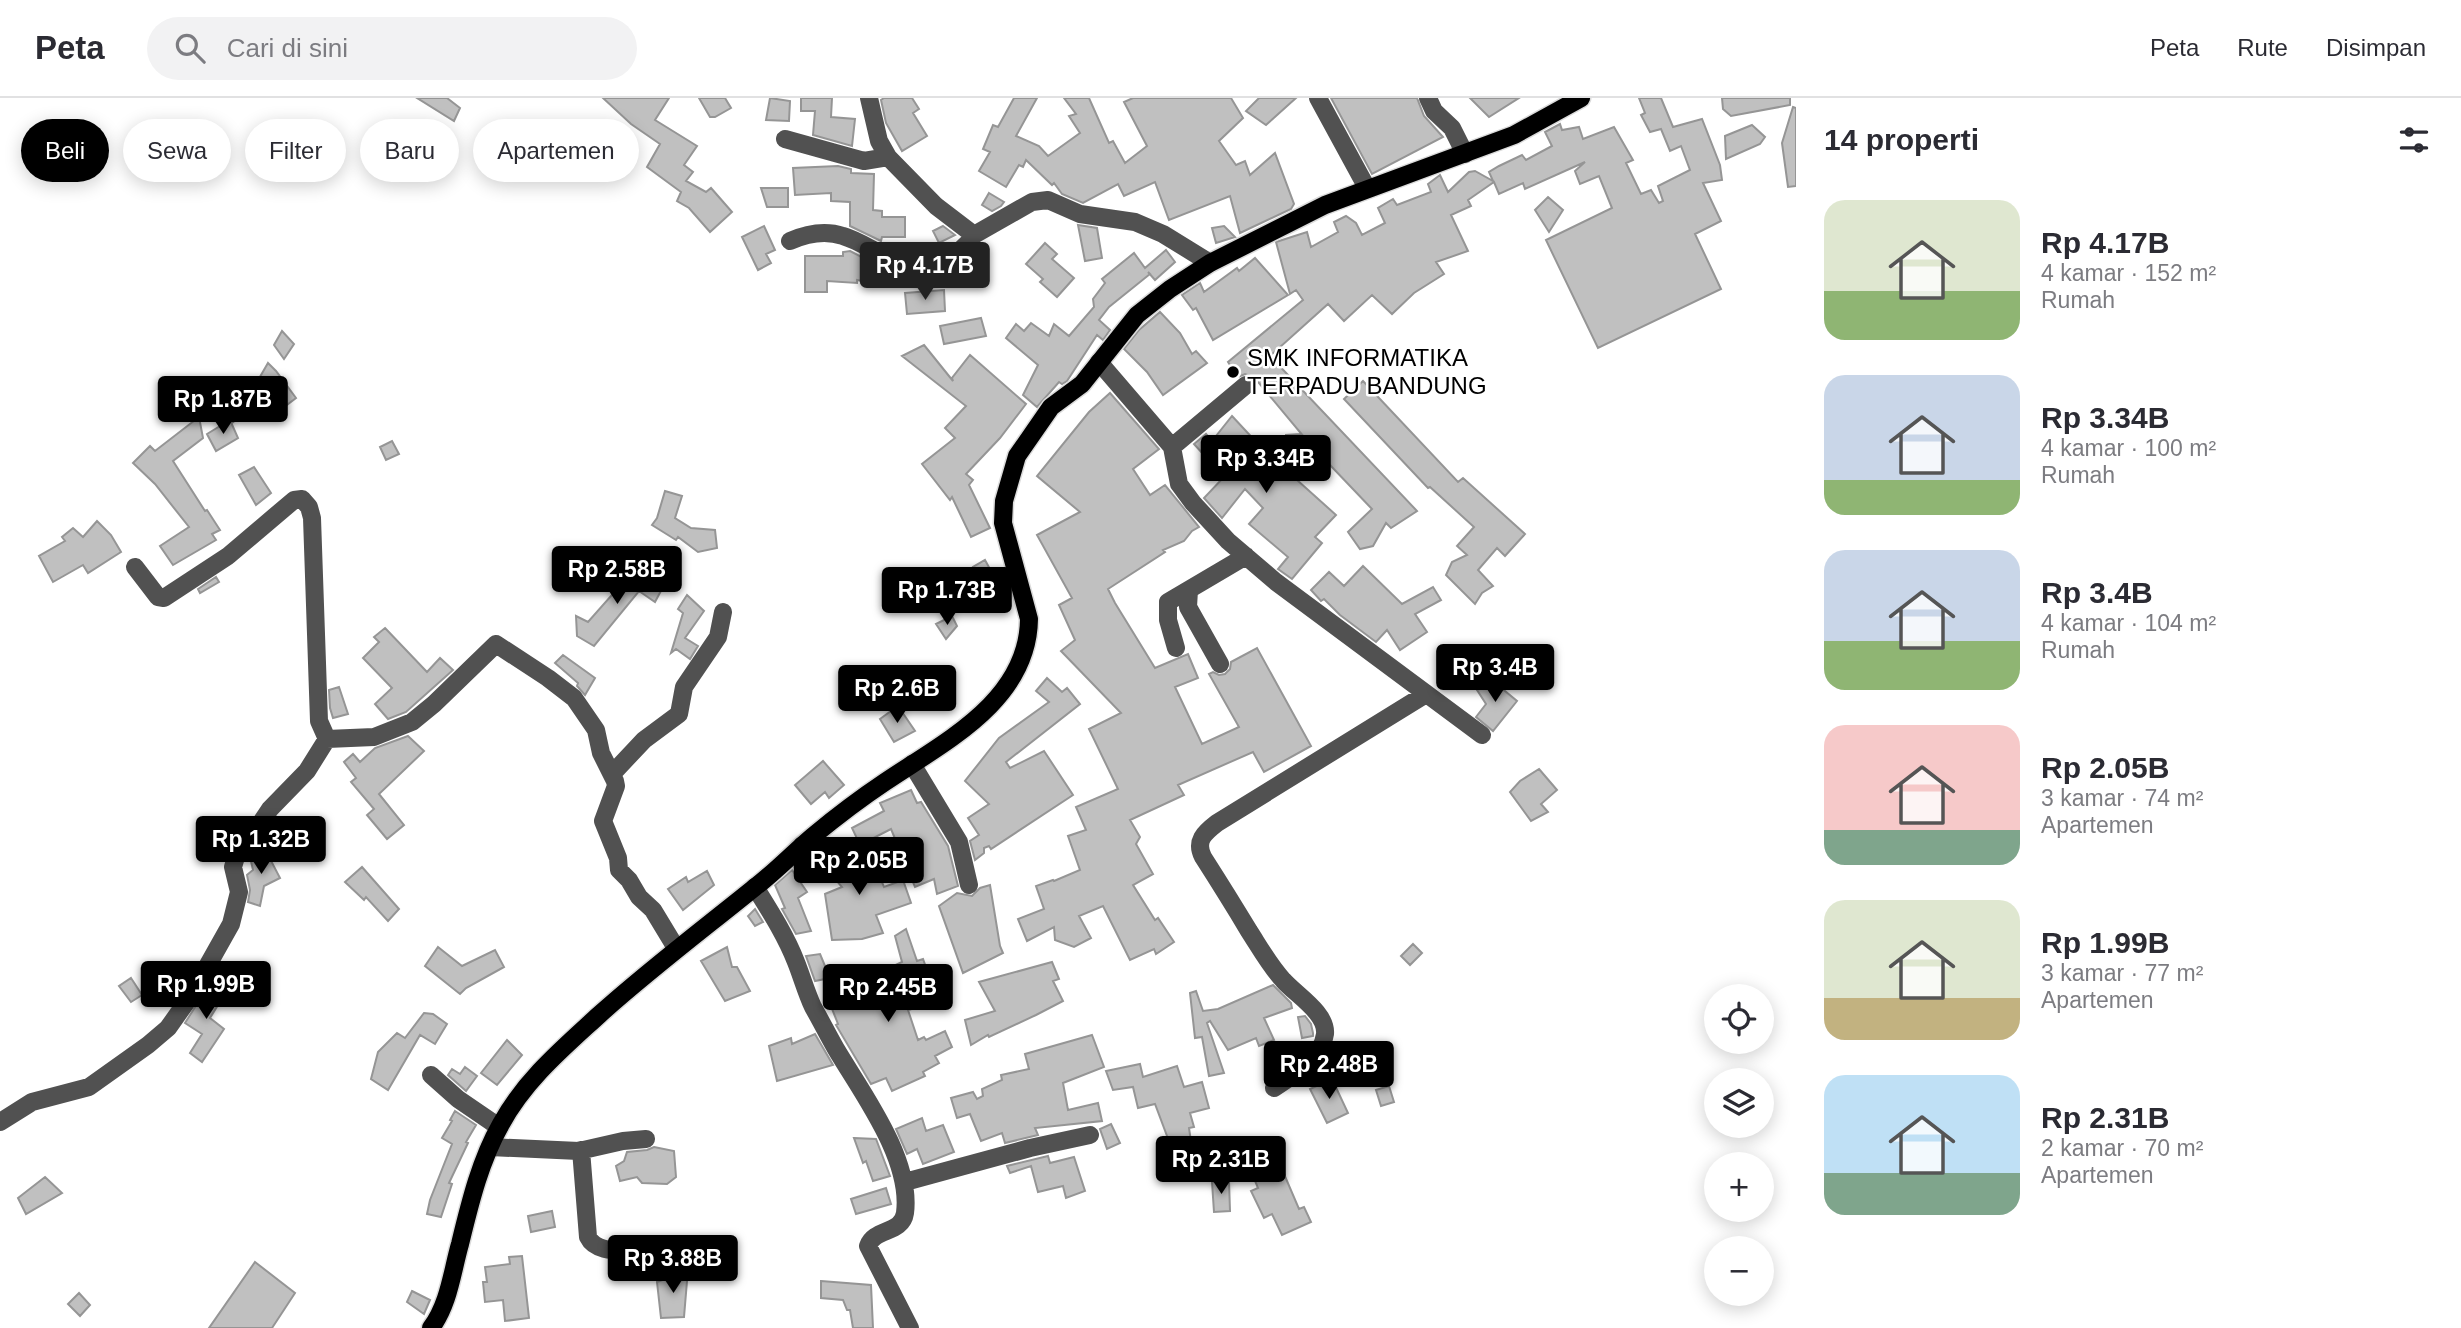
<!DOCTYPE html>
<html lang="id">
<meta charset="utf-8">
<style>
body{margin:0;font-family:Arial,sans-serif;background:#f2f2f3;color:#2b2b33;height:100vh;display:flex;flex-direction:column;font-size:26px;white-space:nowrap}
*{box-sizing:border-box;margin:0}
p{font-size:23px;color:#7c7c81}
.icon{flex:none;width:38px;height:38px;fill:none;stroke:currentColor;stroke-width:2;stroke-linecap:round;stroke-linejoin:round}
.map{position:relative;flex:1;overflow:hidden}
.sheet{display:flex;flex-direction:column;background:#fff;width:665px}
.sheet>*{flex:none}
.guide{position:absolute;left:21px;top:21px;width:665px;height:63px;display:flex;gap:14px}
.tools{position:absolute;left:1704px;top:886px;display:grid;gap:14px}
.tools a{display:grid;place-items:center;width:70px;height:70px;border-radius:50%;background:#fff;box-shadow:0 4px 18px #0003;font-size:35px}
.price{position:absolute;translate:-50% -60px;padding:0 16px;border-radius:7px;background:#000;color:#fff;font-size:23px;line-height:46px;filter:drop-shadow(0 2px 4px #0008)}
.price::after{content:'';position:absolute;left:50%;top:42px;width:21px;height:16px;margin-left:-10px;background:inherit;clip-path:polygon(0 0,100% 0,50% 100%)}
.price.on{background:#222;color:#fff}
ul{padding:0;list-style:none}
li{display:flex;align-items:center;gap:21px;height:175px;padding:0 28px}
li span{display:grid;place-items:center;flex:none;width:196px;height:140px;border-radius:21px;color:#555}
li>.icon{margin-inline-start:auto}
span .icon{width:84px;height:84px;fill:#fffc;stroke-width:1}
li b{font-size:30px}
h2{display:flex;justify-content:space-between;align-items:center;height:84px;padding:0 28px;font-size:30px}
.pill{padding:0 24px;border-radius:32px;background:#fff;box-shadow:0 4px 18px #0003;font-size:24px;line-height:63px}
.pill.on{background:#000;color:#fff}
header{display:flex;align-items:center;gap:42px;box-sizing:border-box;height:98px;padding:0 35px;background:#fff;border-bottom:2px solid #e1e1e2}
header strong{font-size:33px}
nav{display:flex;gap:38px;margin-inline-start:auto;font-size:24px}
.search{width:490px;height:63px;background:#f2f2f3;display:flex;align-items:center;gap:18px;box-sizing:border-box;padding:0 24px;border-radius:38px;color:#7c7c81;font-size:26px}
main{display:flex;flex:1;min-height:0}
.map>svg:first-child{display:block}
.building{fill:#c0c0c0;stroke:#959595;stroke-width:2}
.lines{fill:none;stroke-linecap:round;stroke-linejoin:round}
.major-casing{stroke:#dbdbdb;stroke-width:21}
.minor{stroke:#515151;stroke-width:18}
.major{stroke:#000;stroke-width:18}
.poi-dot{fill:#000;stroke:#fff;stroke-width:2.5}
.labels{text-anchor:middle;stroke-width:5;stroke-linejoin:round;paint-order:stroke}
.poi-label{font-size:24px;fill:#000;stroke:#fff;text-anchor:start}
</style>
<header>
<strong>Peta</strong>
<div class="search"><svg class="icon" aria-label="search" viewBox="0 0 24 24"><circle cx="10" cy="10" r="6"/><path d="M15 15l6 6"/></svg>Cari di sini</div>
<nav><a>Peta</a><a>Rute</a><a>Disimpan</a></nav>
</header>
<main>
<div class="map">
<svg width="1796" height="1230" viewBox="0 0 1796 1230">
<rect width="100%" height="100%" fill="#fff"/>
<path class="building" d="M417,0H447L460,10L454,23Z
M603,0H669L655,22L697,48L684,67L693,74L686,83L706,94L711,90L732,114L710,134L689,110L677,103L681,94L647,69L660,46L631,26Z
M699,0H725L731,10L715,19H710Z
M770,0L790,3L789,23L766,22Z
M801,0H832L831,19L855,21L852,48L813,37L815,13H801Z
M884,0H912L919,11L913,15L927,38L902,53L886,25L881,2Z
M1014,0H1037L1016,38L1039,48L1048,58L1080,35L1069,18L1076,16L1064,0H1089L1109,45L1113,43L1125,65L1147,48L1124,4L1133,0H1231L1243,20L1219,43L1236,67L1245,63L1250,77L1275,55L1294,106L1291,111L1240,135L1230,98L1169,122L1155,84L1124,98L1118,86L1083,105L1062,96L1054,85L1052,87L1026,62L1023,69L1019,67L1006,89L979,73L990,54L983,51L993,27L998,29Z
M1259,0H1296L1266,27L1246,13Z
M1331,0H1417L1424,18L1443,39L1372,76Z
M1470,0H1519L1489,19Z
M1639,0H1661L1673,29L1702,21L1720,67L1722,82L1703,85L1721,123L1695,136L1721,191L1598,250L1546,142L1612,110L1599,78L1580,86L1575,73L1585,64L1525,91L1523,85L1499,96L1494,84L1468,102L1471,108L1451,117L1468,153L1436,164L1444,176L1414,195L1392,216L1372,197L1344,223L1328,206L1270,258L1417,413L1391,430L1386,425L1373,448L1360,451L1348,434L1372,411L1309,345L1254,279L1245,276L1238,279L1228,264L1303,202L1296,192L1290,196L1276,144L1307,134L1311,149L1338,134L1334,124L1346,118L1356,125L1362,137L1385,125L1378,110L1393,101L1397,107L1431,94L1428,86L1440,77L1448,94L1469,74L1475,73L1493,83L1489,74L1499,68L1522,57L1526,62L1552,48L1545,34L1560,26L1562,32L1579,29L1583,41L1614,29L1633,62L1626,65L1641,96L1651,92L1659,105L1663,103L1658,88L1690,72L1681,48L1670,53L1661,31L1650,34L1641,17L1645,15Z
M1722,0H1790V7L1731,18L1723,11Z
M1793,9L1796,10V88L1788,89L1782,45Z
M1752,27L1765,39L1760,46L1726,61L1725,38Z
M838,68L851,71V75L874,76L873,112L882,113V119H905V139H882L881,143L850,128V104L831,103V95L795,97L793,70Z
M761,90H788V109H767Z
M989,95L1004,104L1001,108L992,113L982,107Z
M1548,99L1563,112L1549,134L1535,112Z
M1078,127L1097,130L1102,160L1085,163Z
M764,128L775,152L766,156L771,165L758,172L742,139Z
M943,128L955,137L939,145L933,133Z
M1224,128L1235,139L1216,145L1212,130Z
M1045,145L1057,156L1052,161L1074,180L1057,199L1040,184L1043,181L1026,166Z
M1166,152L1175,164L1155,182L1148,174L1150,176L1109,209L1099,222L1110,232L1103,242L1097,237L1067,283L1062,286L1059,284L1037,309L1023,297L1038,267L1006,240L1016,226L1024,233L1031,225L1049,238L1054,226L1069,238L1094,209L1093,201L1105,185L1102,181L1134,155L1145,170Z
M850,153L877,167L876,170L890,173L888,188L857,182V185L827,183V194H805V158H843V154Z
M1255,160L1288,197L1213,242L1196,210L1193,212L1182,197L1200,185L1204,194L1237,170L1239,173Z
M944,192L945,213L907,216L905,195Z
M1160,214L1180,235L1192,256L1196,253L1207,265L1163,297L1147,274L1124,251L1139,232Z
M981,220L986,238L944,246L940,228Z
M282,233L294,246L284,261L274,247Z
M924,247L953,283L952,280L970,257L1026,306L1000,340L966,376L973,382L969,387L990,430L971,439L952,399L950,402L922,366L955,340L945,330L966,308L902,258Z
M268,265L276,273L296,300L271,319L261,302L232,325L221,305L257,284Z
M1363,283L1458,384L1463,380L1525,436L1505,458L1497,450L1478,472L1493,488L1482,495L1475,506L1446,477L1452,464L1467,457L1457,448L1474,429L1430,389L1428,390L1344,301Z
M1110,295L1159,351L1133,371L1150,397L1165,387L1199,429L1192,433L1184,443L1163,452L1165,454L1108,491L1115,505L1155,570L1188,556L1198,580L1175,589L1202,646L1239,629L1209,576L1213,574L1219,577L1225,576L1230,571L1231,564L1257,550L1311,648L1264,674L1253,654L1178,687L1184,697L1130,722L1140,739L1136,746L1153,776L1133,787L1155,822L1158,820L1174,844L1156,856L1154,851L1130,862L1103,808L1079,818L1091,840L1074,849L1055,842L1054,829L1027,843L1018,821L1044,811L1036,788L1053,782L1054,783L1080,772L1068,738L1086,732L1076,709L1118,691L1089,631L1121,615L1061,553L1075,542L1059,507L1072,500L1037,437L1080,414L1037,378L1089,314Z
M1232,318L1287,377V373L1336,417L1315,439L1322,445L1292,481L1278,471L1288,459L1249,426L1263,410L1245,391L1222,420L1204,400L1224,379L1194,346L1206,336L1212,343Z
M199,319L203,340L173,363L205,413L207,412L220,432L212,436L216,442L173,467L160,448L189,429L155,386L133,365L150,348L155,353Z
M230,322L238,340L216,353L207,336Z
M1300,336L1301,359H1286V337Z
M392,343L399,356L386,362L380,349Z
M254,369L271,395L256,407L239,377Z
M665,393L682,398L675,420L691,430L715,432L717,450L698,454L678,439L676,442L652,427L657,420Z
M97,423L111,437L121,454L88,475L83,467L53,484L39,458L65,443L62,439L73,430L83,439Z
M985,462L996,482L983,489L973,469Z
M1363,468L1402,506L1433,489L1441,502L1415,516L1427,534L1400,552L1387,532L1376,544L1340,517L1324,501L1321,503L1311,492L1329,474L1344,488Z
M637,469L663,489L655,504L639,493L594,548L577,538L576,518L588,524L618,490L621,492Z
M216,479L219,484L200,495L198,491Z
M687,497L704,513L685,540L698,548L690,561L676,551L671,555L683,515L678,511Z
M952,518L957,528L946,541L936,526Z
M385,530L427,574L440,560L453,572L406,614L388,621L375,606L392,590L363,560L379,544L374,539Z
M563,557L595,580L585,597L577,588L578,585L555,565Z
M1488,579L1517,603L1493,633L1476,619L1486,606L1477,592L1485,589Z
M1047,580L1062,594L1067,590L1080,606L1006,664L1010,670L1044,653L1073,697L991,751L989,748L984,750V755L975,762L970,743L979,737L968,720L989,706L965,683L999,640L1049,604L1036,593Z
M339,589L348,616L333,620L330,610L329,592Z
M898,608L915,633L894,644L880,621Z
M408,638L424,653L379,696L404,727L387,741L367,717L374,711L351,684L356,680L344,664L353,656L360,664L375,650Z
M823,663L844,687L829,700L825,694L811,706L795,687Z
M1539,671L1557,692L1541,706L1548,714L1531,723L1510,694L1520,683Z
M911,692L917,705L921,704L948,748L958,788L937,796L934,781L915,789L891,731L860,747L852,730L884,713L880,705Z
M827,746L845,765L869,754L884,789L903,782L911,805L876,817L883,835L862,841L832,842L825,796L842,789L820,763Z
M259,753L267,755L280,780L264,788L260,808L248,804L250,792L247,777L253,772L250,759Z
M362,769L399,811L388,823L366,799L364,802L345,784Z
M792,772L807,794L798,800L811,833L796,836L782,811L785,810L775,787Z
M707,773L714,787L683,812L668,791L686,779L688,784Z
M990,787L1000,848L1003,855L963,875L939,808L957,795L972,798L980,790Z
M755,811L763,824L755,828L748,818Z
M906,831L917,863L923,861L931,883L906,892L915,910L908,912L918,942L924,939L926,942L945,933L952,949L935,958L939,965L923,974L925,978L892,993L886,980L871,986L836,927L838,926L825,893L843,889L846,897L889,882L885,872L902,864L895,838Z
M1413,846L1422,855L1410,867L1401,858Z
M438,849L462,868L495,852L504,869L466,890L460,896L425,868Z
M727,849L732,869H737L750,893L725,903L701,863Z
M820,856L830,880L815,883L806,858Z
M1052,864L1059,881L1053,883L1063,903L1036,917L989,939L988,937L971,947L965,922L995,913L979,884Z
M131,880L142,897L131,904L119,888Z
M211,884L226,894L210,920L224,931L202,964L190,955L202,936L185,925Z
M1273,887L1291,905L1292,910L1264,920L1274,942L1259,948L1256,940L1228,952L1210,923L1207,925L1224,975L1209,978L1202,939L1195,940L1190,895L1196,893L1203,913L1218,911Z
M424,915L433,916L447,926L435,946L420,937L388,992L371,981L378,954L397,935L405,940Z
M1305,918L1311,926L1313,935V938L1302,940L1298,919Z
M815,936L833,967L777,983L769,948L791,940L792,946Z
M1092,937L1104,969L1063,985L1068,1012L1098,1005L1102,1023L1035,1030L1038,1037L1005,1045L1002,1035L981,1043L970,1016L957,1020L951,1000L973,994L977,1001L983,998L982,991L1002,982L1001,977L1029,971L1025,956Z
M507,942L522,957L497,987L481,975Z
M1140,966L1143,979L1177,968L1184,989L1202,984L1209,1010L1190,1015L1194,1029L1189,1030L1194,1064L1169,1070L1164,1047L1170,1046L1155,1006L1138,1010L1133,989L1113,992L1106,973Z
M465,969L477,978L466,993L448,977L452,971L460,976Z
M1332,981L1348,1015L1327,1025L1310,991Z
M1389,988L1394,1004L1381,1008L1376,992Z
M455,1013L476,1027L466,1044L468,1045L449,1085L452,1086L441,1119L427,1116L430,1102L452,1046L442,1040L452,1023L450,1022Z
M922,1020L926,1033L943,1027L954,1054L923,1066L917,1051L907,1056L896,1031Z
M1111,1026L1120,1045L1107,1051L1100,1031Z
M854,1040L876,1041L890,1078L873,1083L866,1063L863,1065Z
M654,1049L674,1053L676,1079L667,1086L642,1085L637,1079L620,1083L616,1068L624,1063L627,1054L647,1052Z
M1048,1058L1050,1065L1074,1059L1085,1093L1066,1100L1063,1088L1038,1094L1031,1068L1010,1075L1007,1068Z
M1278,1062L1299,1111L1304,1109L1311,1124L1282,1137L1272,1116L1264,1120L1251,1093L1258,1090L1251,1073Z
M45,1079L62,1095L26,1116L18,1100Z
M1229,1083L1230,1113L1214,1114L1212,1084Z
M886,1090L891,1106L856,1116L851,1101Z
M552,1113L555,1129L531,1134L528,1118Z
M522,1158L529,1220L505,1223L503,1202L485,1204L483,1184H487L485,1169L510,1166L509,1159Z
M255,1164L295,1195L272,1230H209Z
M677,1169L688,1171L684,1219L661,1220L657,1184L674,1178Z
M821,1183L871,1187L873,1230H853L850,1212H847L843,1202L821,1200Z
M412,1193L430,1202L424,1216L407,1204Z
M79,1195L90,1207L80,1218L68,1206Z"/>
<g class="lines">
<g class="major-casing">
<path id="major" d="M431,1230C449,1206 452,1174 460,1146C470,1105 480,1063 501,1026C525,982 562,951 599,917C649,872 702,832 754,790C775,774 793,755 813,738C836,719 861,700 885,684C944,644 1028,603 1029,521L1003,425L1004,403L1017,358L1051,309L1082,286L1137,217L1170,191L1210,165L1325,107L1514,37L1581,0"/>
</g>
<path class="minor" d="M869,0L879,43L888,59L936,108L974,137L1032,104L1048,102L1080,116L1135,124L1163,136L1210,165
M1318,0L1367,90
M1428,0L1434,13L1452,30L1465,56
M785,41L864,63L888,59
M790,143C806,136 825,132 843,138C864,144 882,160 903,165C930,172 959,160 974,137
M1099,264L1172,349L1246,287
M1172,349L1179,386L1193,405L1228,443L1276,484L1482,637
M135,469L158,499L164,500L228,458L294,402L302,401L309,409L312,420L319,623L327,641
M1189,492L1188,509L1220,566
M1176,550L1168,522V504L1246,458
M912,666L959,744L969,787
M612,676L644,642L679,616L684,589L718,539L723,514
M755,789C770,813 786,838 796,864C802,879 806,894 813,909C821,923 828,937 836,951C862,995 912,1061 905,1115C902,1136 874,1130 868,1148L910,1230
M431,977L458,1001L499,1029
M1274,990C1293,977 1322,961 1325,936C1327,915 1296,897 1283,882C1270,868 1260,850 1249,833C1234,808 1219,784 1203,759C1195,743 1204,735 1217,725L1426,596
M0,1024L32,1004L89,989L148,947L168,930L190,899L231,826L239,794L233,769L239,749L258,729L270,711L307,673L327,641L374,639L412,624L434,606L496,546L548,580L574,600L596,632L601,655L615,683L616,688L603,723L618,760L619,772L629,782L639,799L653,812L676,850
M490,1049L579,1053L623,1043L646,1041
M581,1052L588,1139C597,1158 629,1150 647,1154C654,1156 661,1160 667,1165
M905,1084L1030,1050L1090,1037"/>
<use href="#major" class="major"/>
</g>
<circle class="poi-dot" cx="1233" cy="274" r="7"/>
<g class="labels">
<g class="poi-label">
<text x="1247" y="268">SMK INFORMATIKA<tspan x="1247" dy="28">TERPADU BANDUNG</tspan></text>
</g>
</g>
</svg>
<div class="tools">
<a><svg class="icon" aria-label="locate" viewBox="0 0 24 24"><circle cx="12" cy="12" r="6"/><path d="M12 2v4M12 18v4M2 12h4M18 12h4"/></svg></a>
<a><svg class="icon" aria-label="layers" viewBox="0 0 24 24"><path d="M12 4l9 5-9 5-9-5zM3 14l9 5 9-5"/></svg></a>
<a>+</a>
<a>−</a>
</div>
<b class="price on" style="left:925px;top:204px">Rp 4.17B</b>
<b class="price" style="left:223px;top:338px">Rp 1.87B</b>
<b class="price" style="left:1266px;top:397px">Rp 3.34B</b>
<b class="price" style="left:617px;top:508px">Rp 2.58B</b>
<b class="price" style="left:947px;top:529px">Rp 1.73B</b>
<b class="price" style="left:1495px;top:606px">Rp 3.4B</b>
<b class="price" style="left:897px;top:627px">Rp 2.6B</b>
<b class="price" style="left:261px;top:778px">Rp 1.32B</b>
<b class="price" style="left:859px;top:799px">Rp 2.05B</b>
<b class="price" style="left:206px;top:923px">Rp 1.99B</b>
<b class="price" style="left:888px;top:926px">Rp 2.45B</b>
<b class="price" style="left:1329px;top:1003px">Rp 2.48B</b>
<b class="price" style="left:1221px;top:1098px">Rp 2.31B</b>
<b class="price" style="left:673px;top:1197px">Rp 3.88B</b>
<div class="guide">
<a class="pill on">Beli</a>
<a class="pill">Sewa</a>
<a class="pill">Filter</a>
<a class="pill">Baru</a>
<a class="pill">Apartemen</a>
</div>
</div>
<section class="sheet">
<h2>14 properti<svg class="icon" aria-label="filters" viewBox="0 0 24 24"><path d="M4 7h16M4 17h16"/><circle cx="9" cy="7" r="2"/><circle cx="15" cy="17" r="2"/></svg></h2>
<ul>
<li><span style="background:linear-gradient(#dfe7d0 65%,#8fb573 0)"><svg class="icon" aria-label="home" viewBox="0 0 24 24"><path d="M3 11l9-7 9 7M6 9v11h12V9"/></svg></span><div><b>Rp 4.17B</b><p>4 kamar · 152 m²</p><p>Rumah</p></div></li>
<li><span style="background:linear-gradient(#c9d6e8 75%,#8fb573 0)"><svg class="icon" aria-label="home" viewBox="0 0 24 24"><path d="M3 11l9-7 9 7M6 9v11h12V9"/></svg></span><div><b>Rp 3.34B</b><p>4 kamar · 100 m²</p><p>Rumah</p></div></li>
<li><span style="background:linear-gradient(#c9d6e8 65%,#8fb573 0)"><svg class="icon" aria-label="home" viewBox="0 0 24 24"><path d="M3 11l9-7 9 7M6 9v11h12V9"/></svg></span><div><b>Rp 3.4B</b><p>4 kamar · 104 m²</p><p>Rumah</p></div></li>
<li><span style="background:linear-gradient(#f6c9c9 75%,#7fa58c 0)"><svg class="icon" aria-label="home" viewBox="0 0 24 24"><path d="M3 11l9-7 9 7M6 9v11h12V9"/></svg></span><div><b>Rp 2.05B</b><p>3 kamar · 74 m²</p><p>Apartemen</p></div></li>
<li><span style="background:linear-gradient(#dfe7d0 70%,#c2b280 0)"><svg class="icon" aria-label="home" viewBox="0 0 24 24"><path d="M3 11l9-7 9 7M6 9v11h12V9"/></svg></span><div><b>Rp 1.99B</b><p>3 kamar · 77 m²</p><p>Apartemen</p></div></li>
<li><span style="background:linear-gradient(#bfe0f5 70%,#7fa58c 0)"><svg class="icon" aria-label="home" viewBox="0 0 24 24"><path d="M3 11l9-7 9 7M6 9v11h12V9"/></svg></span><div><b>Rp 2.31B</b><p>2 kamar · 70 m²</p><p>Apartemen</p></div></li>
</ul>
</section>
</main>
